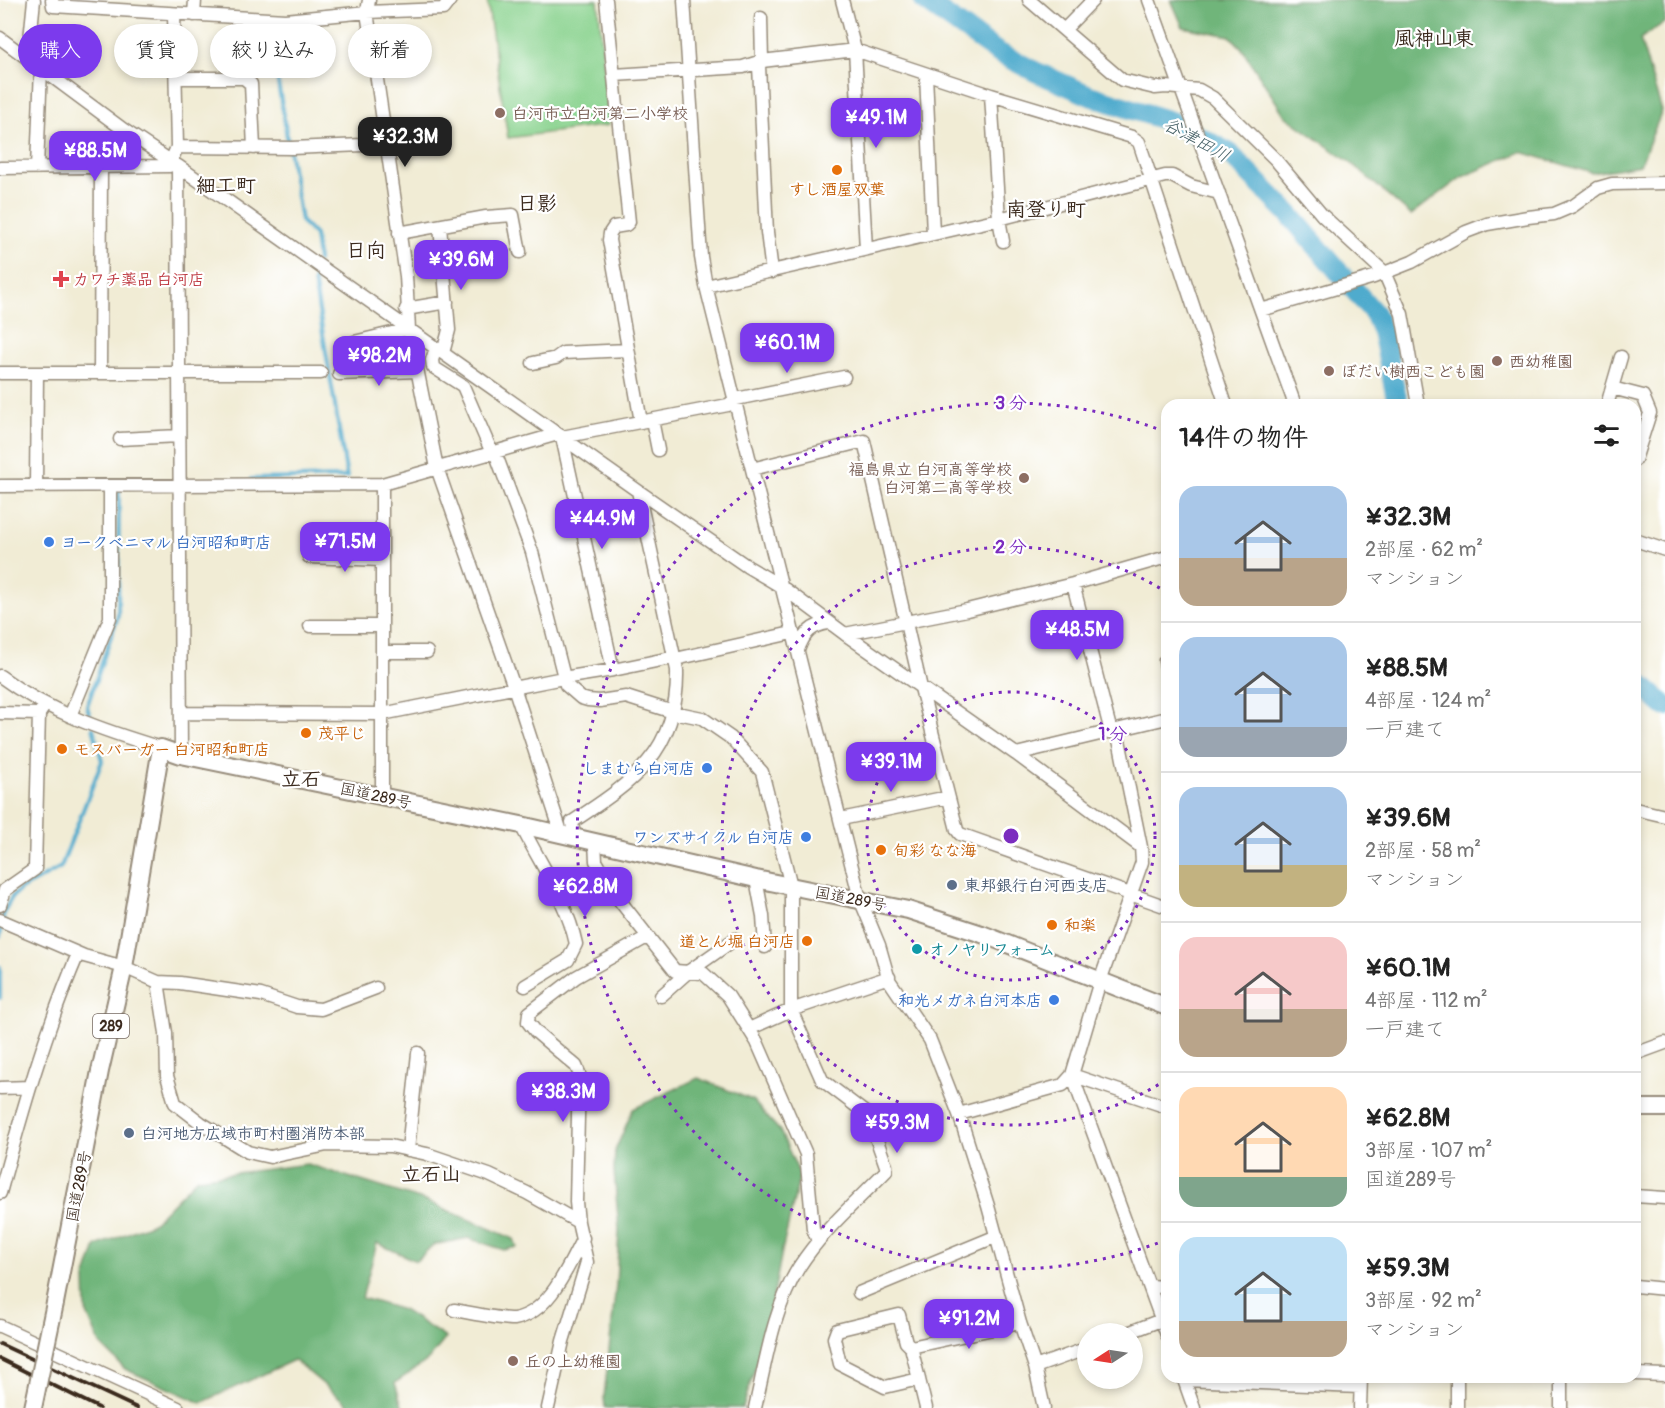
<!DOCTYPE html>
<html lang="ja">
<meta charset="utf-8">
<style>
body{margin:0;font-family:Pangolin,"Klee One",sans-serif;background:#f2f2f2;color:#222;height:100vh;display:flex;flex-direction:column;font-size:22px;white-space:nowrap}
*{box-sizing:border-box;margin:0}
p{font-size:20px;color:#767676}
.icon{flex:none;width:33px;height:33px;fill:none;stroke:currentColor;stroke-width:2;stroke-linecap:round;stroke-linejoin:round}
.map{position:relative;flex:1;overflow:hidden}
.details{position:absolute;left:1161px;top:399px;width:480px;height:984px;display:flex;flex-direction:column;background:#fff;border-radius:18px;box-shadow:0 3px 9px #0003}
.details>*{flex:none}
.top-card{position:absolute;left:18px;top:24px;width:570px;height:54px;display:flex;gap:12px}
.needle{width:39px;rotate:258deg}
.fabs{position:absolute;left:1077px;top:1323px;display:grid;gap:12px}
.fabs a{display:grid;place-items:center;width:66px;height:66px;border-radius:50%;background:#fff;box-shadow:0 3px 9px #0003;font-size:30px}
.price{position:absolute;translate:-50% -51px;padding:0 14px;border-radius:12px;background:#7c3aed;color:#fff;font-size:20px;line-height:39px;filter:drop-shadow(0 2px 3px #0008)}
.price::after{content:'';position:absolute;left:50%;top:36px;width:18px;height:14px;margin-left:-9px;background:inherit;clip-path:polygon(0 0,100% 0,50% 100%)}
.price.selected{background:#222;color:#fff}
ul{padding:0;list-style:none}
li{display:flex;align-items:center;gap:18px;height:150px;padding:0 18px}
li+li{border-top:2px solid #e0e0e0}
li span{display:grid;place-items:center;flex:none;width:168px;height:120px;border-radius:18px;color:#555}
li>.icon{margin-inline-start:auto}
span .icon{width:72px;height:72px;fill:#fffc;stroke-width:1}
li b{font-size:26px}
h2{display:flex;justify-content:space-between;align-items:center;height:72px;padding:0 18px;font-size:26px}
.pill{padding:0 21px;border-radius:27px;background:#fff;box-shadow:0 3px 9px #0003;font-size:21px;line-height:54px}
.pill.selected{background:#7c3aed;color:#fff}
.map>svg:first-child{display:block}
.green{fill:#8ad38f;stroke:#627e56;stroke-width:1.5}
.forest{fill:#6fb57a;stroke:#55704c;stroke-width:1.5}
.lines{fill:none;stroke-linecap:round;stroke-linejoin:round}
.stream{stroke:#4fabcd;stroke-width:4}
.river{stroke:#4fabcd;stroke-width:21}
.minor-casing{stroke:#968b7a;stroke-width:15}
.highway-casing{stroke:#968b7a;stroke-width:20}
.minor{stroke:#fff;stroke-width:12}
.highway{stroke:#fff;stroke-width:16}
.rail{stroke:#3b2a1e;stroke-width:4}
.highway-bridge-casing{stroke:#968b7a;stroke-width:20;stroke-linecap:butt}
.highway-bridge{stroke:#fff;stroke-width:16}
.ring{fill:none;stroke:#7b2cbf;stroke-width:3;stroke-dasharray:3 6}
.education-dot{fill:#8d6e63;stroke:#fff;stroke-width:2}
.food-dot{fill:#e8710a;stroke:#fff;stroke-width:2}
.health-dot{fill:#e0444e;stroke:#fff;stroke-width:2}
.shop-dot{fill:#3f7fe0;stroke:#fff;stroke-width:2}
.service-dot{fill:#5c6f8a;stroke:#fff;stroke-width:2}
.culture-dot{fill:#0f9aa8;stroke:#fff;stroke-width:2}
.labels{text-anchor:middle;stroke-width:4.5;stroke-linejoin:round;paint-order:stroke}
.shield{fill:#fff;stroke:#766a62;stroke-width:1.5}
.shield-label{font-size:15px;font-weight:bold;fill:#3b2a1e}
.education-label{font-size:16px;font-weight:bold;fill:#785e54;stroke:#fff;text-anchor:start}
.food-label{font-size:16px;font-weight:bold;fill:#c56008;stroke:#fff;text-anchor:start}
.health-label{font-size:16px;font-weight:bold;fill:#be3a42;stroke:#fff;text-anchor:start}
.shop-label{font-size:16px;font-weight:bold;fill:#366cbe;stroke:#fff;text-anchor:end}
.street-label{font-size:16px;fill:#3b2a1e;stroke:#fff}
.service-label{font-size:16px;font-weight:bold;fill:#4e5e75;stroke:#fff;text-anchor:start}
.culture-label{font-size:16px;font-weight:bold;fill:#0d838f;stroke:#fff;text-anchor:start}
.water-label{font-size:18px;font-style:italic;fill:#435e64;stroke:#fff}
.quarter-label{font-size:20px;font-weight:bold;fill:#3b2a1e;stroke:#fff}
.centre{fill:#7b2cbf;stroke:#fff;stroke-width:3}
.ring-label{font-size:18px;text-anchor:middle;font-weight:bold;fill:#7b2cbf;stroke:#fff;stroke-width:4.5;stroke-linejoin:round;paint-order:stroke}
</style>
<div class="map">
<svg width="1665" height="1408" viewBox="0 0 1665 1408">
<rect width="100%" height="100%" fill="#fff"/>
<filter id="ink" filterUnits="userSpaceOnUse"><feTurbulence type="fractalNoise" baseFrequency=".0167" numOctaves="2"/><feDisplacementMap in="SourceGraphic" scale="12" xChannelSelector="R" yChannelSelector="G"/><feConvolveMatrix kernelMatrix="1 2 1 2 8 2 1 2 1" color-interpolation-filters="sRGB"/></filter>
<filter id="wash" filterUnits="userSpaceOnUse"><feTurbulence type="fractalNoise" baseFrequency=".008" numOctaves="4" result="noise"/><feDisplacementMap in="SourceGraphic" scale="24" xChannelSelector="R" yChannelSelector="G"/><feGaussianBlur stdDeviation="1.35" result="paint"/><feColorMatrix in="noise" values="0 0 0 0 0 0 0 0 0 0 0 0 0 0 0 0 0 1.4 0 .05"/><feComposite in="paint" operator="in"/></filter>
<g filter="url(#wash)">
<rect width="100%" height="100%" fill="#f1ecd5"/>
<path class="green" d="M487,0H598L609,125L508,138Z"/>
<path class="forest" d="M1171,0H1665V22L1640,39L1662,111L1640,165L1592,173L1521,152L1462,177L1411,215L1351,163L1285,116L1241,47L1230,36L1183,27Z
M698,1078L752,1100L780,1131L800,1175L782,1251L768,1325L743,1408H605L604,1397L616,1285L619,1230L614,1171L615,1151L633,1109Z
M307,1164L426,1201L514,1239L517,1247L504,1250L468,1238L433,1245L416,1261L377,1243L362,1298L403,1310L446,1338L428,1360L395,1383L403,1408H352L294,1360L201,1403L125,1369L100,1344L86,1311L85,1279L96,1246L153,1223L197,1178Z"/>
<g class="lines">
<path class="stream" d="M269,29L301,221L315,235L318,261
M251,479L347,477L314,281L316,268
M91,720L87,706L118,616L119,488
M0,937L4,912L12,897L21,889L61,867L102,761L93,728
M0,967V998"/>
<path class="river" d="M924,0L997,52L1036,72L1091,96L1172,122L1229,153L1289,214L1375,314L1383,333L1398,405
M1635,680L1665,706"/>
</g>
</g>
<g filter="url(#ink)">
<g class="lines">
<g class="minor-casing">
<path id="minor" d="M52,0L53,6L285,20L367,12L443,9L450,0
M369,0L367,12L406,276L409,329L437,468L514,687L562,835
M606,0L629,222L626,225L614,227L610,233L609,240L641,422
M684,0L701,257L706,286L860,899L879,945L889,980L930,1040L959,1114L988,1206L1020,1323L1035,1367L1044,1408
M842,0L855,50L866,249
M1029,0L1122,80L1155,88L1166,87L1199,90L1213,98L1275,159L1322,215L1384,272L1402,314L1418,405
M1149,0L1295,405
M194,15L195,0
M240,18L244,78
M1064,30L1093,0
M0,38L124,130L178,166L638,491L748,567L782,587L845,634L1016,754L1141,847
M28,59L34,0
M926,74L933,234
M614,75L743,67L762,61L761,18
M176,78H244L251,84L254,148
M991,95L999,219L1003,241
M177,147L292,148L386,144
M178,166L181,755
M0,168L169,166L177,147L174,14
M37,168L41,68
M440,226L449,330L443,353
M399,233L486,217L513,215L520,252
M772,272L767,232L759,66L762,61L855,50L991,95L1132,137L1139,142L1226,405
M706,286L999,219L1165,176H1172L1191,186L1219,193
M406,309L447,302
M1261,310L1374,277L1412,262L1466,232L1487,224L1528,217L1554,214L1573,206L1598,188L1612,184L1665,183
M354,342L409,329
M436,348L432,360L433,367L463,386L492,453
M533,363L556,358L563,353L628,350
M0,373H321
M100,373L101,167
M339,374L417,371
M1612,388L1643,396L1650,413L1635,460
M1607,405L1621,357
M652,420L658,450
M562,437L728,405L736,399L844,377
M562,437L613,670
M120,439L179,436
M495,452L532,552L566,685L581,698L588,700L600,701L626,697L673,712L702,718L731,738L762,772L791,886V1010L822,1080L868,1115L886,1166V1171C856,1202 822,1231 799,1267C773,1309 766,1361 755,1408
M752,469L864,441L921,688L957,830L960,834L1167,907
M382,484V796
M0,486L382,484L558,434
M36,486L37,373
M1635,540L1665,550
M309,557L382,560
M1073,584L1111,732
M310,626H382
M845,634L967,610L1073,584L1167,557
M798,650C804,633 812,625 829,623
M382,652H427
M1167,660L1165,661L1167,672
M0,676C48,712 105,731 161,748
M0,713L39,714L43,708
M181,713L382,714L563,678L613,670L666,659L680,658L792,633
M70,716L110,618V487
M1016,754L1167,718
M1635,809L1665,816
M841,819L948,797
M521,825C540,864 567,901 576,944L568,960L525,986
M574,837L572,822C633,782 679,751 677,670L638,491
M595,842L596,861L620,901L675,971L703,973L728,996L757,1042L806,1154L813,1229L818,1241
M756,879L763,916L765,947
M0,905L5,890L35,869L39,714
M0,920L84,956L124,967L158,982L166,1033L167,1076L175,1103L201,1123L248,1152L270,1157L327,1145L390,1146L427,1154L489,1175L527,1193L578,1222
M158,982L180,983L261,995L297,1007L321,1009L376,988
M661,996L688,972L735,939
M749,1029L791,1010L889,977
M1635,1054L1665,1043
M1072,1075L1167,1335
M1072,1075L1167,1107
M0,1088L30,1087
M959,1114L1063,1085L1072,1075L1100,981L1142,862L1141,847L1117,730
M408,1150L418,1053
M0,1193C22,1112 45,1031 78,954
M1635,1196L1665,1198
M1150,1286L1167,1287
M1635,1286L1665,1289
M859,1293L997,1236
M454,1310C466,1312 504,1320 514,1319C550,1313 568,1266 583,1238
M0,1326L178,1408
M1125,1334L1161,1320
M911,1347L1020,1323
M1035,1367L1088,1348
M1635,1374L1665,1375
M1183,1377L1194,1408
M919,1379L885,1387L840,1364L834,1338L837,1330L899,1315L906,1342L911,1347L926,1408
M1184,1380L1360,1387
M548,1408L563,1341L587,1262L578,1222L576,1202L579,1073L576,1066L536,1032L528,1022L529,1013L576,977L647,937
M1360,1408L1361,1377
M1457,1408V1377
M1561,1408V1377"/>
</g>
<g class="highway-casing">
<path id="highway" d="M1635,1108H1665
M55,1303L100,1071L124,967L161,748L181,755L521,825L756,879L908,910L982,934L1167,1007"/>
</g>
<use href="#minor" class="minor"/>
<use href="#highway" class="highway"/>
<path class="rail" d="M0,1344L137,1408
M0,1359L99,1408"/>
<g class="highway-bridge-casing">
<path id="highway-bridge" d="M33,1408L55,1303"/>
</g>
<use href="#highway-bridge" class="highway-bridge"/>
</g>
</g>
<g class="ring">
<circle cx="1011" cy="836" r="144"/>
<path d="M1166 1080A289 289 0 1 1 1166 592"/>
<path d="M1166 1240A433 433 0 1 1 1166 432"/>
</g>
<g class="education-dot">
<circle cx="500" cy="113" r="6"/>
<circle cx="1497" cy="361" r="6"/>
<circle cx="1329" cy="371" r="6"/>
<circle cx="1024" cy="478" r="6"/>
<circle cx="513" cy="1361" r="6"/>
</g>
<g class="food-dot">
<circle cx="837" cy="170" r="6"/>
<circle cx="306" cy="733" r="6"/>
<circle cx="62" cy="749" r="6"/>
<circle cx="881" cy="850" r="6"/>
<circle cx="1052" cy="925" r="6"/>
<circle cx="807" cy="941" r="6"/>
</g>
<path class="health-dot" d="M58 270h6v6h6v6h-6v6h-6v-6h-6v-6h6z"/>
<g class="shop-dot">
<circle cx="49" cy="542" r="6"/>
<circle cx="707" cy="768" r="6"/>
<circle cx="806" cy="837" r="6"/>
<circle cx="1054" cy="1000" r="6"/>
</g>
<g class="service-dot">
<circle cx="952" cy="885" r="6"/>
<circle cx="129" cy="1133" r="6"/>
</g>
<circle class="culture-dot" cx="917" cy="949" r="6"/>
<g class="labels">
<rect class="shield" x="93" y="1014" width="36" height="24" rx="4.5"/>
<g class="shield-label">
<text x="111" y="1031">289</text>
</g>
<g class="education-label">
<text x="512" y="119">白河市立白河第二小学校</text>
<text x="1509" y="367">西幼稚園</text>
<text x="1341" y="377">ぼだい樹西こども園</text>
<text x="1012" y="475" text-anchor="end">福島県立 白河高等学校<tspan x="1012" dy="18">白河第二高等学校</tspan></text>
<text x="525" y="1367">丘の上幼稚園</text>
</g>
<g class="food-label">
<text x="837" y="195" text-anchor="middle">すし酒屋双葉</text>
<text x="318" y="739">茂平じ</text>
<text x="74" y="755">モスバーガー 白河昭和町店</text>
<text x="893" y="856">旬彩 なな海</text>
<text x="1064" y="931">和楽</text>
<text x="795" y="947" text-anchor="end">道とん堀 白河店</text>
</g>
<g class="health-label">
<text x="73" y="285">カワチ薬品 白河店</text>
</g>
<g class="shop-label">
<text x="61" y="548" text-anchor="start">ヨークベニマル 白河昭和町店</text>
<text x="695" y="774">しまむら白河店</text>
<text x="794" y="843">ワンズサイクル 白河店</text>
<text x="1042" y="1006">和光メガネ白河本店</text>
</g>
<g class="street-label">
<text transform="translate(376 795) rotate(12)" y="6">国道289号</text>
<text transform="translate(851 898) rotate(11)" y="6">国道289号</text>
<text transform="translate(78 1186) rotate(-79)" y="6">国道289号</text>
</g>
<g class="service-label">
<text x="964" y="891">東邦銀行白河西支店</text>
<text x="141" y="1139">白河地方広域市町村圏消防本部</text>
</g>
<g class="culture-label">
<text x="929" y="955">オノヤリフォーム</text>
</g>
<g class="water-label">
<text transform="translate(1197 140) rotate(29)" y="6">谷津田川</text>
</g>
<g class="quarter-label">
<text x="1434" y="45">風神山東</text>
<text x="226" y="192">細工町</text>
<text x="537" y="210">日影</text>
<text x="1046" y="216">南登り町</text>
<text x="366" y="257">日向</text>
<text x="301" y="786">立石</text>
<text x="431" y="1181">立石山</text>
</g>
</g>
<circle cx="1011" cy="836" r="9" class="centre"/>
<g class="ring-label">
<text x="1011" y="409">3 分</text>
<text x="1011" y="553">2 分</text>
<text x="1113" y="740">1 分</text>
</g>
</svg>
<div class="fabs">
<a><svg class="needle" viewBox="-14 -14 28 28"><path d="M0-13l5 13h-10z" fill="#e53935"/><path d="M0 13l5-13h-10z" fill="#767676"/></svg></a>
</div>
<b class="price" style="left:876px;top:149px">¥49.1M</b>
<b class="price selected" style="left:405px;top:168px">¥32.3M</b>
<b class="price" style="left:95px;top:182px">¥88.5M</b>
<b class="price" style="left:461px;top:291px">¥39.6M</b>
<b class="price" style="left:787px;top:374px">¥60.1M</b>
<b class="price" style="left:379px;top:387px">¥98.2M</b>
<b class="price" style="left:602px;top:550px">¥44.9M</b>
<b class="price" style="left:345px;top:573px">¥71.5M</b>
<b class="price" style="left:1077px;top:661px">¥48.5M</b>
<b class="price" style="left:891px;top:793px">¥39.1M</b>
<b class="price" style="left:585px;top:918px">¥62.8M</b>
<b class="price" style="left:563px;top:1123px">¥38.3M</b>
<b class="price" style="left:897px;top:1154px">¥59.3M</b>
<b class="price" style="left:969px;top:1350px">¥91.2M</b>
<div class="top-card">
<a class="pill selected">購入</a>
<a class="pill">賃貸</a>
<a class="pill">絞り込み</a>
<a class="pill">新着</a>
</div>
<section class="details">
<h2>14件の物件<svg class="icon" aria-label="filters" viewBox="0 0 24 24"><path d="M4 7h16M4 17h16"/><circle cx="9" cy="7" r="2"/><circle cx="15" cy="17" r="2"/></svg></h2>
<ul>
<li><span style="background:linear-gradient(#a9c7e8 60%,#b9a48a 0)"><svg class="icon" aria-label="home" viewBox="0 0 24 24"><path d="M3 11l9-7 9 7M6 9v11h12V9"/></svg></span><div><b>¥32.3M</b><p>2部屋 · 62 m²</p><p>マンション</p></div></li>
<li><span style="background:linear-gradient(#a9c7e8 75%,#9aa5b1 0)"><svg class="icon" aria-label="home" viewBox="0 0 24 24"><path d="M3 11l9-7 9 7M6 9v11h12V9"/></svg></span><div><b>¥88.5M</b><p>4部屋 · 124 m²</p><p>一戸建て</p></div></li>
<li><span style="background:linear-gradient(#a9c7e8 65%,#c2b280 0)"><svg class="icon" aria-label="home" viewBox="0 0 24 24"><path d="M3 11l9-7 9 7M6 9v11h12V9"/></svg></span><div><b>¥39.6M</b><p>2部屋 · 58 m²</p><p>マンション</p></div></li>
<li><span style="background:linear-gradient(#f6c9c9 60%,#b9a48a 0)"><svg class="icon" aria-label="home" viewBox="0 0 24 24"><path d="M3 11l9-7 9 7M6 9v11h12V9"/></svg></span><div><b>¥60.1M</b><p>4部屋 · 112 m²</p><p>一戸建て</p></div></li>
<li><span style="background:linear-gradient(#ffd9b3 75%,#7fa58c 0)"><svg class="icon" aria-label="home" viewBox="0 0 24 24"><path d="M3 11l9-7 9 7M6 9v11h12V9"/></svg></span><div><b>¥62.8M</b><p>3部屋 · 107 m²</p><p>国道289号</p></div></li>
<li><span style="background:linear-gradient(#bfe0f5 70%,#b9a48a 0)"><svg class="icon" aria-label="home" viewBox="0 0 24 24"><path d="M3 11l9-7 9 7M6 9v11h12V9"/></svg></span><div><b>¥59.3M</b><p>3部屋 · 92 m²</p><p>マンション</p></div></li>
</ul>
</section>
</div>
